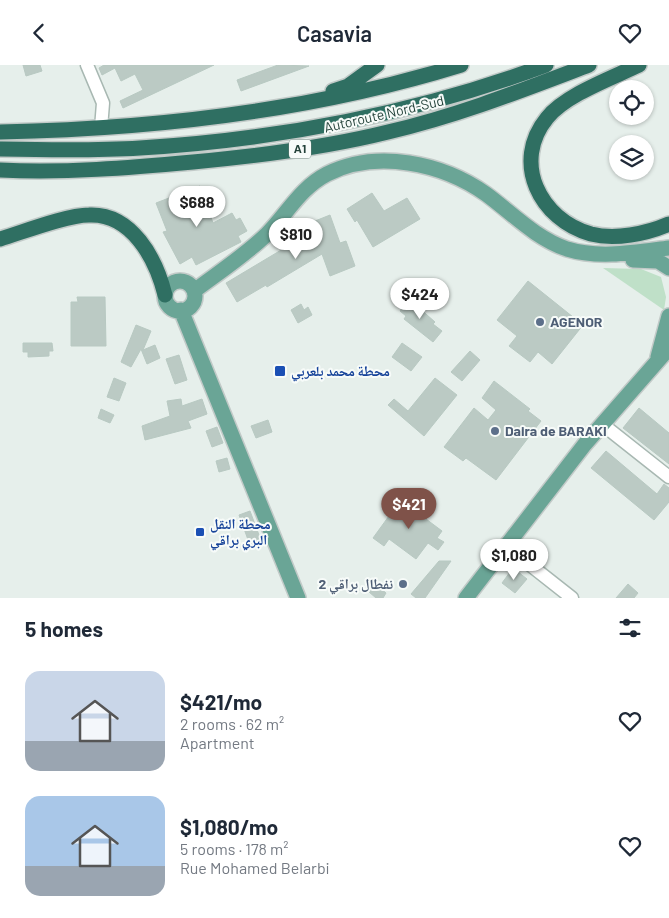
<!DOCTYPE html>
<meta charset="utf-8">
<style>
body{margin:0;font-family:Barlow,"Noto Naskh Arabic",sans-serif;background:#f2f2f3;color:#1f2937;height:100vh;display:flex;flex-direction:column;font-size:19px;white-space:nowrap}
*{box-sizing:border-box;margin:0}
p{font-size:16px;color:#747a83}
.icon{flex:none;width:28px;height:28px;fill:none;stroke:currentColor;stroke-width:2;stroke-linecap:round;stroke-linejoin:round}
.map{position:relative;height:533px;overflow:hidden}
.side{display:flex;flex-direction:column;background:#fff;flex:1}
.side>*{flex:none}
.fabs{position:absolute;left:609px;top:15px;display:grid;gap:10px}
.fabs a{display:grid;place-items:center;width:45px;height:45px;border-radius:50%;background:#fff;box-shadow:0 1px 4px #0004;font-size:25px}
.price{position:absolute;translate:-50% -42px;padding:0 11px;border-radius:18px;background:#fff;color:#222;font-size:16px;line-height:32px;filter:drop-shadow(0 1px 2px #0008)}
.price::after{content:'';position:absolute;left:50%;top:30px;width:15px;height:11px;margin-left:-8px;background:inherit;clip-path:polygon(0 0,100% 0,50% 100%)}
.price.selected{background:#7f5249;color:#fff}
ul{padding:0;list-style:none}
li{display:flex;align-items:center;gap:15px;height:125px;padding:0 25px}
li span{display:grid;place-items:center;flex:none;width:140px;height:100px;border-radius:15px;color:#555}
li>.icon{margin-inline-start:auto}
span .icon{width:60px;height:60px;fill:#fffc;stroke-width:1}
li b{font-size:21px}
h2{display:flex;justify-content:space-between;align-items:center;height:60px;padding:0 25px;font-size:21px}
header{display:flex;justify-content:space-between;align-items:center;height:65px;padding:0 25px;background:#fff;font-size:22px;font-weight:600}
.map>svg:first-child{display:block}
.green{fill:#bfe0c8}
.building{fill:#bbcac4;stroke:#b8c9c2}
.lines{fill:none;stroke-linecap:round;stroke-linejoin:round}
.minor-casing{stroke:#a8b8b2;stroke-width:15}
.major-casing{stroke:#c2cac8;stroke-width:18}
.highway-casing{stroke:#c2cac8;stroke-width:18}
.minor{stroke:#fff;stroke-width:12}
.major{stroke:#6aa596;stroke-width:15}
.highway{stroke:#2f6f62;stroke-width:15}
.service-dot{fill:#5c6f8a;stroke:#f7fbf9;stroke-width:2}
.transit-dot{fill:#1a4fb4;stroke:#f7fbf9;stroke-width:2}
.labels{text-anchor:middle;stroke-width:4;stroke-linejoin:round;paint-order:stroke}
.shield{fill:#f7fbf9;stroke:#637a73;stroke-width:1}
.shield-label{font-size:12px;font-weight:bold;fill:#24423a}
.street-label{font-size:14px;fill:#24423a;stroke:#f7fbf9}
.service-label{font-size:14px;font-weight:bold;fill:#4e5e75;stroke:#f7fbf9;text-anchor:start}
.transit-label{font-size:14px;font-weight:bold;fill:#164399;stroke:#f7fbf9;text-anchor:start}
</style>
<header><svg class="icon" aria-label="back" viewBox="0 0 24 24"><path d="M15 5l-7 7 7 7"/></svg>Casavia<svg class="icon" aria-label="heart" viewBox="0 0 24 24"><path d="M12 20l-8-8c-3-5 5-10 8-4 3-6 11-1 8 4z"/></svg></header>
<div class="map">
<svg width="669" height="533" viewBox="0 0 669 533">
<rect width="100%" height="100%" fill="#e6efeb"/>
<path class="green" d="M603,203L641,204L661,212L666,232L664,245Z"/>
<path class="building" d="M23,0H40L42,6L26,11Z
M104,0H214L123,43L120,36L143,25L135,9L121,16L115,3L102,10L99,3Z
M278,0L309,1L241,26L237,15Z
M200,121L213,158L232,148L236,155L240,153L247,166L238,171L241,177L196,200L192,192L180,199L163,167L167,166L156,138Z
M372,128L384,146L407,133L420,154L373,182L357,155L355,157L347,144Z
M330,150L340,178L346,176L355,201L330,211L322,189L267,222L266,220L237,237L226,218L313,166L310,158Z
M528,216L583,260L552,299L538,287L530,297L509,281L517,271L497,255Z
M77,232H105L106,281H71V237H78Z
M410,232L420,239L418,242L435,257L433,259L442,266L433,277L404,254L406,251L400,246Z
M301,239L304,245L308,242L312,250L298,258L291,245Z
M136,260L151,266L143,285L155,280L160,293L147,299L141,284L131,302L121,297Z
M23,278H52L53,286H49V291L28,292V287H23Z
M402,278L422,292L411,306L392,292Z
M470,286L480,295L462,316L451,307Z
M179,290L187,315L175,319L166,294Z
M114,313L126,318L119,336L107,332Z
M435,313L457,330L424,371L388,340L394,334L408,346Z
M494,316L530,344L528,346L541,356L496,415L466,393L463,396L444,382L474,343L488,355L496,345L482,333Z
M181,334L182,341L202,334L207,349L188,356L191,363L145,375L142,361L170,351L167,336Z
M639,343L669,368V399L623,363Z
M101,344L114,350L110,358L98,353Z
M268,355L272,367L256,373L251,361Z
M217,362L223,378L212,382L206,366Z
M606,386L657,429L664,419L669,423V437L654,455L591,403Z
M227,393L230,404L219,407L216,396Z
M402,433L428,452L426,454L442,466L437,473L444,477L438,485L428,478L416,494L389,474L384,481L373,473Z
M250,446L262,478L251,483L239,450Z
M439,496H451L425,533H416L411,529Z
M513,503L527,514L515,528L502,518Z
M375,519L386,528L383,533H376L369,527Z
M628,519L638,528L634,533H616Z"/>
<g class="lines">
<g class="minor-casing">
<path id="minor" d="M87,0L103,38L101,63
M602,359L669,412
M506,481L572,533"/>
</g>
<g class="major-casing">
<path id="major" d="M633,195L658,196L669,203
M165 231a15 15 0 1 1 30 0a15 15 0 1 1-30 0Z
M194,226C218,208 244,191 266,170C287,149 300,123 327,109C377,84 442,98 486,129C512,148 535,173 567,184C599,194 637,187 669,183
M181,245L298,533
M658,292L669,251
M466,533L585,379L669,283"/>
</g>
<g class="highway-casing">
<path id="highway" d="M639,0C612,13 565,30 547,53C511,97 540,155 591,169C615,175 646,169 669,159
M333,26L348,21L377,0
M0,67C155,64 312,46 461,0
M0,84C47,85 93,86 140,83C275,75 419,48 546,0
M0,105C65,108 129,103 193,97C258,91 324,83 388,67C457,51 523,25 589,0
M0,174C23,167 67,150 89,150C132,148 156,194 165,230"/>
</g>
<use href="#minor" class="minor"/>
<use href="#major" class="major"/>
<use href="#highway" class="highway"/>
</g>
<g class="service-dot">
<circle cx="540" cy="257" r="5"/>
<circle cx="495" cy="366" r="5"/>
<circle cx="403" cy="519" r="5"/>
</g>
<g class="transit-dot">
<rect x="274" y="300" width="12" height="12" rx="2.5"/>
<rect x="195" y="462" width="10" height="10" rx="2.5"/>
</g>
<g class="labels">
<rect class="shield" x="289" y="74.5" width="22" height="19" rx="4"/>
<g class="shield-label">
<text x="300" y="88">A1</text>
</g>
<g class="street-label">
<text transform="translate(384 49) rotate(-13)" y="5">Autoroute Nord-Sud</text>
</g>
<g class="service-label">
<text x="550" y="262">AGENOR</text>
<text x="505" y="371">Daira de BARAKI</text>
<text x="393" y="524" text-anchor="end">نفطال براقي 2</text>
</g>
<g class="transit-label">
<text x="291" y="311">محطة محمد بلعربي</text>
<text x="210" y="464">محطة النقل<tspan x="210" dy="16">البري براقي</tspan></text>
</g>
</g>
</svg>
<div class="fabs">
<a><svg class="icon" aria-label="locate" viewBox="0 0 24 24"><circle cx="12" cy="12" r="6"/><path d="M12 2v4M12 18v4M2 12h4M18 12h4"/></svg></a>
<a><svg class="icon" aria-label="layers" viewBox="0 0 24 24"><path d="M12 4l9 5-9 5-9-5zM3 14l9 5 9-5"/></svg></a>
</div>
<b class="price" style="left:197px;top:163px">$688</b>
<b class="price" style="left:296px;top:195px">$810</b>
<b class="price" style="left:420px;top:255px">$424</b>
<b class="price selected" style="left:409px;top:465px">$421</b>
<b class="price" style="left:514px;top:516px">$1,080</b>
</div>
<section class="side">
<h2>5 homes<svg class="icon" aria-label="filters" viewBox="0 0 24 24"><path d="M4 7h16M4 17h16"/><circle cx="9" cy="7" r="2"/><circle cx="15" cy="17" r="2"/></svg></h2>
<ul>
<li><span style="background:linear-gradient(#c9d6e8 70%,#9aa5b1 0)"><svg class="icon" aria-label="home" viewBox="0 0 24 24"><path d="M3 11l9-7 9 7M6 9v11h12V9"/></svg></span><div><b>$421/mo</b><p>2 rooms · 62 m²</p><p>Apartment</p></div><svg class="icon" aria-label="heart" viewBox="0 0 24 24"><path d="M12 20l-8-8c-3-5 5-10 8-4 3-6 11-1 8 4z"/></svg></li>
<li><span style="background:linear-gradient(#a9c7e8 70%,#9aa5b1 0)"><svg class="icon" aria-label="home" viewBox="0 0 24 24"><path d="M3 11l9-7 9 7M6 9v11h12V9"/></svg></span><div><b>$1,080/mo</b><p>5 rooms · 178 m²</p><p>Rue Mohamed Belarbi</p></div><svg class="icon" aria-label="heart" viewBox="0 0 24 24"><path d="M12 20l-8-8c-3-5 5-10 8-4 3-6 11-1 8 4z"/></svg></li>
</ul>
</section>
